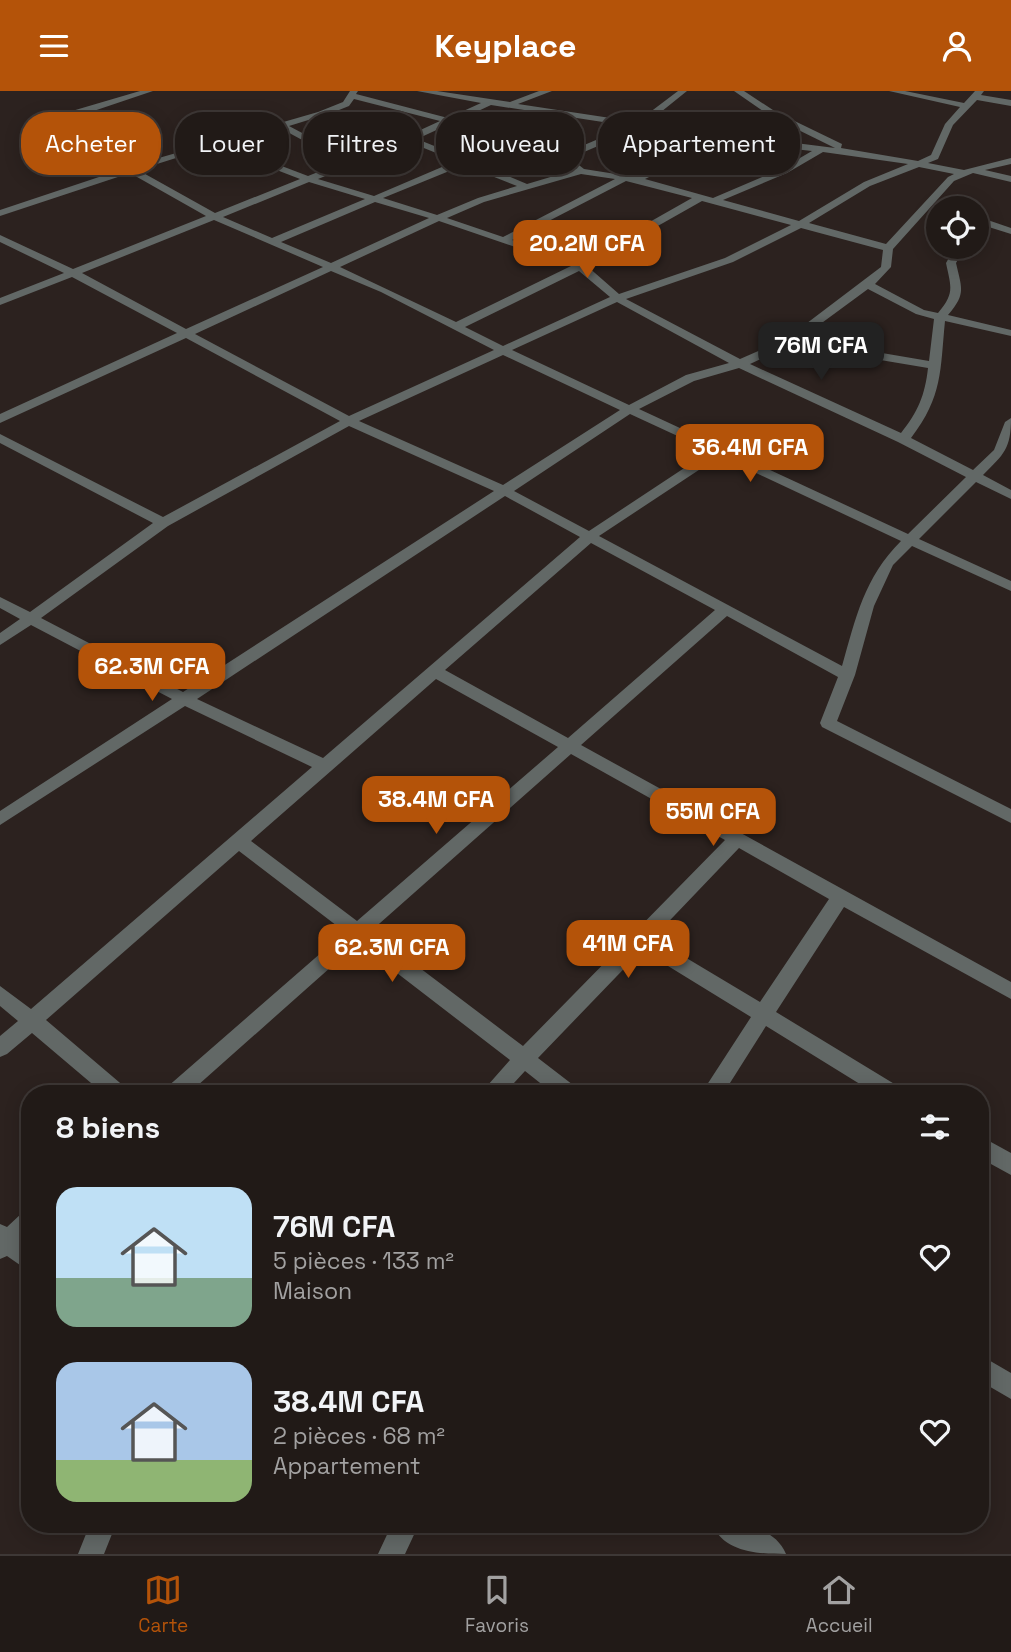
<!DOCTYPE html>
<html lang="fr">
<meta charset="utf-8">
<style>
body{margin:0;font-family:"Space Grotesk",sans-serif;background:#2d2724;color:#f1f3f6;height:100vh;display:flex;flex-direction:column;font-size:26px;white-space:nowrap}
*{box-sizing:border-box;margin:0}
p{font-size:23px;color:#a2a1a1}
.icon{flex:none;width:38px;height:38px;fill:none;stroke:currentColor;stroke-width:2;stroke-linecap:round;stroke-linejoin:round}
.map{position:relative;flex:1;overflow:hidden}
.sheet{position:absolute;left:21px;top:994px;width:968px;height:448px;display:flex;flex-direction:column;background:#211a17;border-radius:28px;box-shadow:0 4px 18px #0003,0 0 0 2px #3e3836}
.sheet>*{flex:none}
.guide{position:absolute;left:21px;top:21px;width:970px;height:63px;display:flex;gap:14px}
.controls{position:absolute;left:926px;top:105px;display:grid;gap:14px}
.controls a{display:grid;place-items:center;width:63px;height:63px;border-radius:50%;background:#211a17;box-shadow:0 4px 18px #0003,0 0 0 2px #3e3836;font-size:35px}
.price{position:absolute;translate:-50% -60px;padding:0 16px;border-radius:14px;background:#b45309;color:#fff;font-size:23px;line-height:46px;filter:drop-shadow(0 2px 4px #0008)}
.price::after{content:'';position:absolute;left:50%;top:42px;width:21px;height:16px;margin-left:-10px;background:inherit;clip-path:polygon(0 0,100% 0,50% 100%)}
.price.on{background:#222;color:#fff}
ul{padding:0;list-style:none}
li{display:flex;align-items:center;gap:21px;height:175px;padding:0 35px}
li span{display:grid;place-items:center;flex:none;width:196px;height:140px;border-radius:21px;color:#555}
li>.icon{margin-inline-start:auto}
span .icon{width:84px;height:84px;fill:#fffc;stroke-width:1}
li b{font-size:30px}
h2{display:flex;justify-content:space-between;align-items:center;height:84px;padding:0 35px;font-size:30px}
.pill{padding:0 24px;border-radius:28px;background:#211a17;box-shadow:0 4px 18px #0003,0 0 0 2px #3e3836;font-size:24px;line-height:63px}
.pill.on{background:#b45309;color:#fff}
header{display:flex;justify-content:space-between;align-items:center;height:91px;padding:0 35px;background:#b45309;color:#fff;font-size:32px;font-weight:800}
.tabs{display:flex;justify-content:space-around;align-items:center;height:98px;border-top:2px solid #3e3836;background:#211a17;font-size:19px;color:#a2a1a1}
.tabs a{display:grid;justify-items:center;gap:4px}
.tabs .on{color:#b45309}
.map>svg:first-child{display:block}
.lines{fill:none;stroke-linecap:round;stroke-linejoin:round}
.minor{fill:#626866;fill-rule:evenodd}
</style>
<header><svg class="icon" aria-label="menu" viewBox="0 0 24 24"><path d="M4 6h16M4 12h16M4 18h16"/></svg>Keyplace<svg class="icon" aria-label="person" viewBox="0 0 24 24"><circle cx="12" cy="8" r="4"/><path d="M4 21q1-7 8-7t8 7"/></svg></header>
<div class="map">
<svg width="1011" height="1463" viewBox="0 0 1011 1463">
<rect width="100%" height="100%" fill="#2c221f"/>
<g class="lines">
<path class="minor" d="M140,0H153L55,33L131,75L318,21L343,11L350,0H358L356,3L448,27L481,12L417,0H437L510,11L539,0H552L518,13L637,31L678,0H687L646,33L835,57L770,25L734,0H744L776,21L842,53L841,57L918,70L931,64L945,33L960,16L889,0H905L964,12L975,0H984L981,4L1011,9V15L977,9L953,34L938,68L928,72L964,79L1011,67V73L985,79L1011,85V91L973,82L954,90L893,158L891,176L875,193L924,219L938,222C955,202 951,196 946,172L955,156H965L956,172C962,198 966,203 948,224L1011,239V245L945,230C940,280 943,305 911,347L973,379L994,359L1005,331L1011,327C1011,358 1004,363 983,384L1011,399V408L976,391L919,448L1011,490V500L912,455L893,474L874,515L855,584L837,630L1011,718V732L822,636L820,632L838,586L727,525L581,654L1011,891V908L844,816L776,921L901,997L904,1003H876L766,935L723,1003H701L751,926L642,859L538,967L577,997L580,1003H554L525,980L504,1003H480L510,969L358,852L188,1003H163L166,997L345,841L239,760L46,929L126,997L129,1003H104L32,942L7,963L0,966V945L18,930L0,915V895L31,918L312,676L185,615L0,734V720L172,608L31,534L0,554V542L20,528L0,517V506L30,521L153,432L0,352V343L163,426L340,330L186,247L0,332V323L177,242L72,186L0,214V207L64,182L0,151V144L73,178L206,125L130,82L0,125V119L123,78L45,33L55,25ZM354,8L440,30L403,47L339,19L349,15ZM491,14L629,35L563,63L476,21ZM331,22L395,50L351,68L289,35ZM469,24L514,46L464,67L417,48ZM280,37L343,71L308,85L224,53ZM640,37L712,48L635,86L584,78L570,67ZM522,49L560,68L574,79L527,93L472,70ZM723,50L812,60L781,78L713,107L645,88ZM409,51L456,70L374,105L318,88ZM214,55L300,88L215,122L138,79ZM823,61L908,73L864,91L799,130L723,109L787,82ZM464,74L517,95L478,107L437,124L383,107ZM919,76L954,83L948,86L886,153L809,132L870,95ZM581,83L615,88L503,146L447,127L484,111ZM626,90L692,107L579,171L512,149ZM309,91L365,108L272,147L223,126ZM702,110L791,134L725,167L619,203L587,175ZM375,111L429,127L331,172L281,151ZM214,129L323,176L186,238L82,182ZM439,130L571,175L456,231L340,176ZM801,137L883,159L881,176L786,248L740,268L626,208L733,171ZM331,180L381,201L494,259L349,325L195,243ZM579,180L610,206L503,255L465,236ZM868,198L916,223L934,228L929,270L800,248ZM617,211L729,272L686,284L629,314L512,259ZM791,254L928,277C925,304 918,321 901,342L750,273ZM503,264L620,319L503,394L359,330ZM739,277L898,351L966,386L908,443L639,318L694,290ZM630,323L710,360L589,440L514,400ZM349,335L494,400L183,601L41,527L168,435ZM720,365L901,450C864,487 856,526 842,575L599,445ZM505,405L580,446L323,667L197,608ZM591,452L715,519L568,647L445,579ZM436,588L558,656L357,830L251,750ZM571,663L725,749L523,955L371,840ZM739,757L829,808L760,911L653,847Z
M976,125L1011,137V143L976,132Z
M980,1045L1011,1062V1084L980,1067Z
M30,1119V1144L24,1150L30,1155V1181L7,1165L0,1168V1133L7,1136L22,1122Z
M980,1264L1011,1282V1308L980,1290Z
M90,1433H116L104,1463H78Z
M392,1433H419L405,1463H378Z
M712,1433C739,1433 774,1434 786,1463C760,1463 724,1462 712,1433Z"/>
</g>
</svg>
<div class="controls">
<a><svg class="icon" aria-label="locate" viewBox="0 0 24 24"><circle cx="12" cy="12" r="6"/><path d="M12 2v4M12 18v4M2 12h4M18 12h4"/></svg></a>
</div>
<b class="price" style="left:587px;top:189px">20.2M CFA</b>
<b class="price on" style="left:821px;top:291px">76M CFA</b>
<b class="price" style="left:750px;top:393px">36.4M CFA</b>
<b class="price" style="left:152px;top:612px">62.3M CFA</b>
<b class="price" style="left:436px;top:745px">38.4M CFA</b>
<b class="price" style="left:713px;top:757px">55M CFA</b>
<b class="price" style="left:628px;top:889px">41M CFA</b>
<b class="price" style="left:392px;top:893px">62.3M CFA</b>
<div class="guide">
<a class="pill on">Acheter</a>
<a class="pill">Louer</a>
<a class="pill">Filtres</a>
<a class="pill">Nouveau</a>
<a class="pill">Appartement</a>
</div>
<section class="sheet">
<h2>8 biens<svg class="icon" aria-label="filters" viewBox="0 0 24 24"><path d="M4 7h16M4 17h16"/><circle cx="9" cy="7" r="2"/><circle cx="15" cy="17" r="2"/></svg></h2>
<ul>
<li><span style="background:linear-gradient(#bfe0f5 65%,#7fa58c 0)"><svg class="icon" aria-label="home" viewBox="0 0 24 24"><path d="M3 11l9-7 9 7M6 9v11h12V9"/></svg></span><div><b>76M CFA</b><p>5 pièces · 133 m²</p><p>Maison</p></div><svg class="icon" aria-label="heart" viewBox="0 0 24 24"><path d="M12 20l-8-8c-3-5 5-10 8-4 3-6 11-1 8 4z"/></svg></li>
<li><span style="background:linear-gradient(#a9c7e8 70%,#8fb573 0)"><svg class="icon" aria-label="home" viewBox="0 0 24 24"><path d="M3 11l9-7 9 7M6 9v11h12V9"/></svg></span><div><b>38.4M CFA</b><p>2 pièces · 68 m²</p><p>Appartement</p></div><svg class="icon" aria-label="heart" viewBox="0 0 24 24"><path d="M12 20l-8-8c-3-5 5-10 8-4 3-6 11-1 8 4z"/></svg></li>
</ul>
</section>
</div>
<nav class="tabs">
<a class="on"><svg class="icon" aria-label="map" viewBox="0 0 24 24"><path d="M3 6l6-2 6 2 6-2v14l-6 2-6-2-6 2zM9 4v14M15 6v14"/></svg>Carte</a>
<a><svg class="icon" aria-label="saved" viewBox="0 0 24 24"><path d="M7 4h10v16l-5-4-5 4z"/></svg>Favoris</a>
<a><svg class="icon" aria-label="home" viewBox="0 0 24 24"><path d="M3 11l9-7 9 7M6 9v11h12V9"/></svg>Accueil</a>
</nav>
